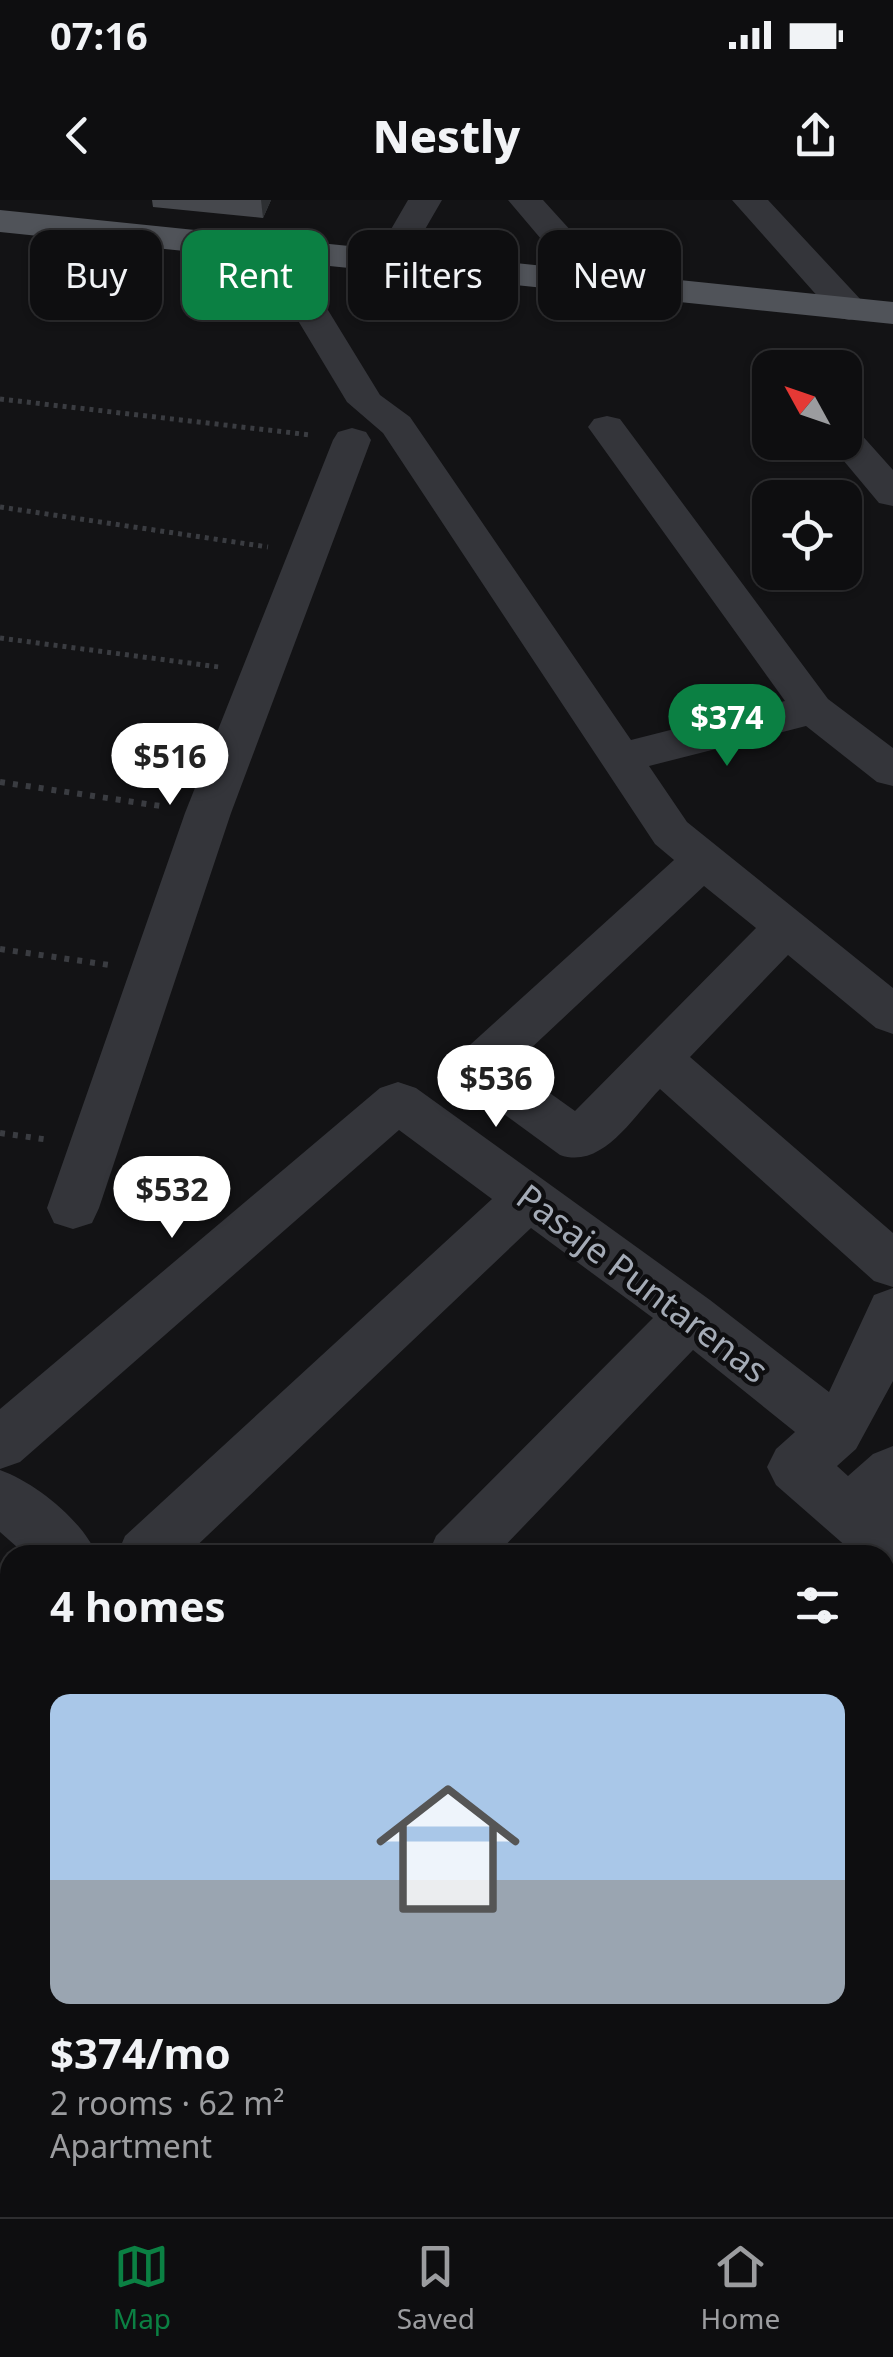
<!DOCTYPE html>
<meta charset="utf-8">
<style>
body{margin:0;font-family:"Noto Sans",sans-serif;background:#171719;color:#f1f3f6;height:100vh;display:flex;flex-direction:column;font-size:38px;white-space:nowrap}
*{box-sizing:border-box;margin:0}
p{font-size:32px;color:#9b9c9f}
.icon{flex:none;width:55px;height:55px;fill:none;stroke:currentColor;stroke-width:2;stroke-linecap:round;stroke-linejoin:round}
.map{position:relative;flex:1;overflow:hidden}
.details{position:absolute;left:0px;top:1345px;width:895px;height:672px;display:flex;flex-direction:column;background:#0e0e10;border-radius:30px 30px 0 0;box-shadow:0 2px 8px #0004,0 0 0 2px #2e2e30}
.details>*{flex:none}
.banner{position:absolute;left:30px;top:30px;width:835px;height:90px;display:flex;gap:20px}
.needle{width:65px;rotate:310deg}
.fabs{position:absolute;left:752px;top:150px;display:grid;gap:20px}
.fabs a{display:grid;place-items:center;width:110px;height:110px;border-radius:20px;background:#0e0e10;box-shadow:0 2px 8px #0004,0 0 0 2px #2e2e30;font-size:50px}
.price{position:absolute;translate:-50% -85px;padding:0 22px;border-radius:35px;background:#fff;color:#222;font-size:32px;line-height:65px;filter:drop-shadow(0 2px 5px #0008)}
.price::after{content:'';position:absolute;left:50%;top:60px;width:30px;height:22px;margin-left:-15px;background:inherit;clip-path:polygon(0 0,100% 0,50% 100%)}
.price.on{background:#0b8043;color:#fff}
ul{padding:0;list-style:none}
li{display:grid;align-content:center;gap:20px;height:530px;padding:0 50px}
li span{display:grid;place-items:center;height:310px;border-radius:20px;color:#555}
li>.icon{margin-inline-start:auto}
span .icon{width:180px;height:180px;fill:#fffc;stroke-width:1}
li b{font-size:42px}
h2{display:flex;justify-content:space-between;align-items:center;height:120px;padding:0 50px;font-size:42px}
.tag{padding:0 35px;border-radius:20px;background:#0e0e10;box-shadow:0 2px 8px #0004,0 0 0 2px #2e2e30;font-size:35px;line-height:90px}
.tag.on{background:#0b8043;color:#fff}
.status{display:flex;justify-content:space-between;align-items:center;height:70px;padding:0 50px;background:#0e0e10;direction:ltr}
.status svg{height:28px;fill:currentColor}
header{display:flex;justify-content:space-between;align-items:center;height:130px;padding:0 50px;background:#0e0e10;font-size:45px;font-weight:800}
.tabs{display:flex;justify-content:space-around;align-items:center;height:140px;border-top:2px solid #2e2e30;background:#0e0e10;font-size:28px;color:#9b9c9f}
.tabs a{display:grid;justify-items:center;gap:5px}
.tabs .on{color:#0b8043}
.map>svg:first-child{display:block}
.lines{fill:none;stroke-linecap:round;stroke-linejoin:round}
.path-far1{stroke:#3a3c41;stroke-width:5;stroke-dasharray:4 5;stroke-linecap:butt}
.path{stroke:#3a3c41;stroke-width:6;stroke-dasharray:5 8;stroke-linecap:butt}
.minor{fill:#34353a;fill-rule:evenodd}
.major{fill:#505359;fill-rule:evenodd}
.wall{fill:#46484d}
.shaded-wall{fill:#2d2f32}
.labels{text-anchor:middle;stroke-width:9;stroke-linejoin:round;paint-order:stroke}
.street-label{font-size:35px;fill:#a4abb6;stroke:#0e0e10}
</style>
<div class="status"><b>07:16</b><svg viewBox="0 0 49 12"><path d="M0 12V9h3v3zM5 12V6h3v6zM10 12V3h3v9zM15 12V0h3v12zM26 1h20v11H26zM47 4h2v5h-2z"/></svg></div>
<header><svg class="icon" aria-label="back" viewBox="0 0 24 24"><path d="M15 5l-7 7 7 7"/></svg>Nestly<svg class="icon" aria-label="share" viewBox="0 0 24 24"><path d="M12 15V3M7 8l5-5 5 5M5 13v7h14v-7"/></svg></header>
<div class="map">
<svg width="893" height="2017" viewBox="0 0 893 2017">
<rect width="100%" height="100%" fill="#131315"/>
<g class="lines">
<path class="path-far1" d="M0,199L311,235
M0,307L268,347
M0,438L219,467"/>
<path class="path" d="M0,582L167,607
M0,749L109,765
M0,933L50,940"/>
<path class="minor" d="M408,0H442L402,69L390,73L378,69L372,62Z
M508,0H543L612,76L617,84L612,92L599,95L586,92Z
M732,0H768L862,101L867,109L862,117L849,120L836,117Z
M287,39L299,42L312,84L380,195L410,217L631,540L785,501L588,227L594,219L607,216L620,219L828,499L893,548V586L877,582L806,526L649,566L687,622L893,788V834L876,828L788,755L690,857L893,1033V1087L874,1081L660,889C633,917 602,970 560,955L460,882L453,868L460,854L674,660L655,644L383,233L347,202L276,84L270,49L275,42ZM704,686L756,728L575,911L512,866Z
M779,156L792,159L798,168H770V177L767,176L760,167L766,159Z
M352,228L366,232L371,240L231,613L99,1008L92,1023L73,1029L54,1023L47,1008L185,613L333,240L338,232Z
M845,228L859,232L893,270V306L879,303L828,242H845Z
M398,882L416,888L710,1100L829,1192L874,1095L893,1088V1181L856,1249L837,1266L848,1276L873,1254L893,1246V1377L885,1374V1355H856L776,1285L767,1267L776,1249L795,1232L693,1150L496,1355H428L436,1336L653,1118L531,1028L187,1355H117L125,1336L492,999L399,930L20,1262L0,1269V1209L380,888Z
M0,1270C36,1283 82,1320 97,1355H26L0,1332Z
M10,1680V1750L0,1754V1684Z"/>
<path class="major" d="M0,10L893,102V124L0,32Z"/>
</g>
<path class="wall" d="M152,0H271L263,18L153,7Z"/>
<path class="shaded-wall" d="M261,0H271L263,18Z"/>
<g class="labels">
<g class="street-label">
<text transform="translate(642 1084) rotate(37)" y="12">Pasaje Puntarenas</text>
</g>
</g>
</svg>
<div class="fabs">
<a><svg class="needle" viewBox="-14 -14 28 28"><path d="M0-13l5 13h-10z" fill="#e53935"/><path d="M0 13l5-13h-10z" fill="#9b9c9f"/></svg></a>
<a><svg class="icon" aria-label="locate" viewBox="0 0 24 24"><circle cx="12" cy="12" r="6"/><path d="M12 2v4M12 18v4M2 12h4M18 12h4"/></svg></a>
</div>
<b class="price on" style="left:727px;top:569px">$374</b>
<b class="price" style="left:170px;top:608px">$516</b>
<b class="price" style="left:496px;top:930px">$536</b>
<b class="price" style="left:172px;top:1041px">$532</b>
<div class="banner">
<a class="tag">Buy</a>
<a class="tag on">Rent</a>
<a class="tag">Filters</a>
<a class="tag">New</a>
</div>
<section class="details">
<h2>4 homes<svg class="icon" aria-label="filters" viewBox="0 0 24 24"><path d="M4 7h16M4 17h16"/><circle cx="9" cy="7" r="2"/><circle cx="15" cy="17" r="2"/></svg></h2>
<ul>
<li><span style="background:linear-gradient(#a9c7e8 60%,#9aa5b1 0)"><svg class="icon" aria-label="home" viewBox="0 0 24 24"><path d="M3 11l9-7 9 7M6 9v11h12V9"/></svg></span><div><b>$374/mo</b><p>2 rooms · 62 m²</p><p>Apartment</p></div></li>
</ul>
</section>
</div>
<nav class="tabs">
<a class="on"><svg class="icon" aria-label="map" viewBox="0 0 24 24"><path d="M3 6l6-2 6 2 6-2v14l-6 2-6-2-6 2zM9 4v14M15 6v14"/></svg>Map</a>
<a><svg class="icon" aria-label="saved" viewBox="0 0 24 24"><path d="M7 4h10v16l-5-4-5 4z"/></svg>Saved</a>
<a><svg class="icon" aria-label="home" viewBox="0 0 24 24"><path d="M3 11l9-7 9 7M6 9v11h12V9"/></svg>Home</a>
</nav>
